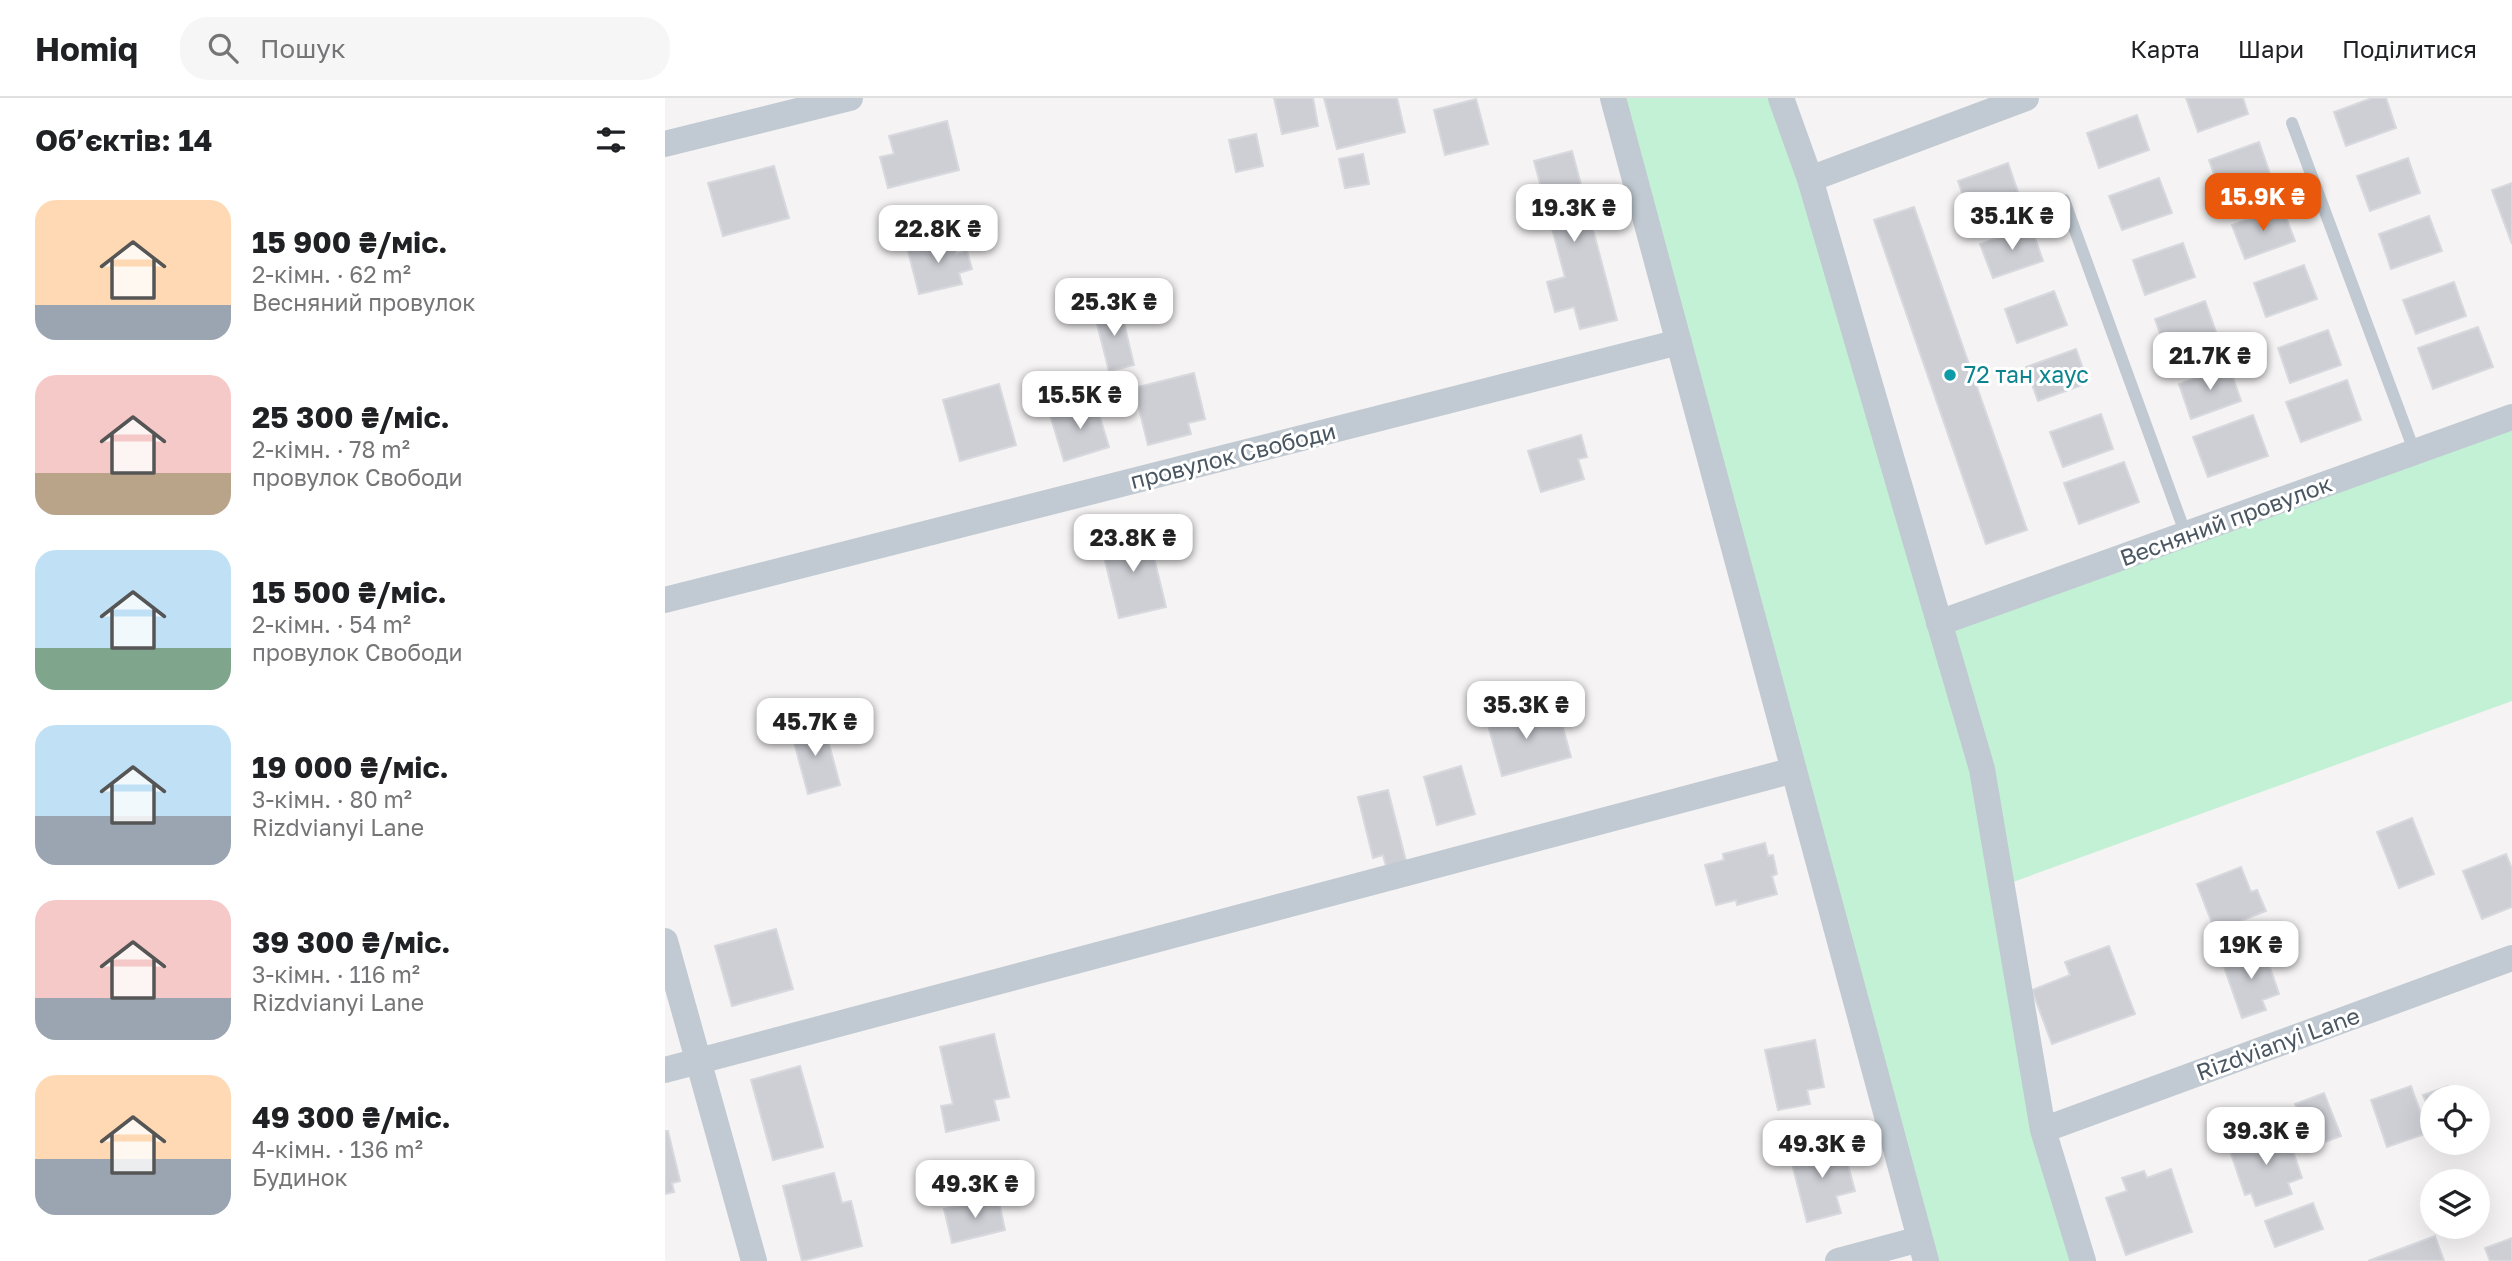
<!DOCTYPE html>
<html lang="uk">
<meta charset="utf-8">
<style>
body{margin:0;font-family:"Golos Text",sans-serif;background:#f6f6f6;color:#202124;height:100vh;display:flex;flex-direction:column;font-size:26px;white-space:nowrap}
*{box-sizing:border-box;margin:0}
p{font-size:23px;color:#757577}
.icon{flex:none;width:38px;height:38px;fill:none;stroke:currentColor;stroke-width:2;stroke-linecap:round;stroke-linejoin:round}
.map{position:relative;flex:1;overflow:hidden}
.panel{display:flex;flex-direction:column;background:#fff;width:665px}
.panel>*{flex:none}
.buttons{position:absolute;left:1755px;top:987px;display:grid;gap:14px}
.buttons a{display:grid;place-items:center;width:70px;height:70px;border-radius:50%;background:#fff;box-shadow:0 7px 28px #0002;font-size:35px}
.price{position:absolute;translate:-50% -60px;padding:0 16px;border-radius:14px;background:#fff;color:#222;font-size:23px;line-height:46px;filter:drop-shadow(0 2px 4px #0008)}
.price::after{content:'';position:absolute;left:50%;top:42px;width:21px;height:16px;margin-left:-10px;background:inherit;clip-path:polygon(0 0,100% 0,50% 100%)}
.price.on{background:#ea580c;color:#fff}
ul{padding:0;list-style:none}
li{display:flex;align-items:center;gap:21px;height:175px;padding:0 35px}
li span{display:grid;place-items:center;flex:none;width:196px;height:140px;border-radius:21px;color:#555}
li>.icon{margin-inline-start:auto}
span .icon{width:84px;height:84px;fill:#fffc;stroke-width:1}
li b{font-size:30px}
h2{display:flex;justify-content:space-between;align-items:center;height:84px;padding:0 35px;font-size:30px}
header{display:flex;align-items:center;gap:42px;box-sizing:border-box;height:98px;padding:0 35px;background:#fff;border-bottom:2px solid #e0e0e0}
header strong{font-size:33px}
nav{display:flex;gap:38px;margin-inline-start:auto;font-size:24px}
.search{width:490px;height:63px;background:#f6f6f6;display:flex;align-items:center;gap:18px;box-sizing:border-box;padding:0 24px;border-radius:28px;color:#757577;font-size:26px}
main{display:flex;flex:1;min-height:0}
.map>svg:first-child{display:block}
.green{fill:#c3f1d5}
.building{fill:#cdcfd5;stroke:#d7d9de;stroke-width:2}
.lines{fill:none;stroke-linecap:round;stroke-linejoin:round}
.service{stroke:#c1cad2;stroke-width:12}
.minor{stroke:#c1cad2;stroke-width:26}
.culture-dot{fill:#0f9aa8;stroke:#fff;stroke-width:2.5}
.labels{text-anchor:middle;stroke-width:6;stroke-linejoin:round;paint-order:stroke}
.culture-label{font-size:23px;fill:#0d838f;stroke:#fff;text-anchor:start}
.street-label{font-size:23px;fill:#4a5661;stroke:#fff}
</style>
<header>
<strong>Homiq</strong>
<div class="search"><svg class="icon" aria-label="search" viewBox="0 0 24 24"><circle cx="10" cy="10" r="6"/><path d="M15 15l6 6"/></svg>Пошук</div>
<nav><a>Карта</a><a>Шари</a><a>Поділитися</a></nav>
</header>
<main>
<section class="panel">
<h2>Об’єктів: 14<svg class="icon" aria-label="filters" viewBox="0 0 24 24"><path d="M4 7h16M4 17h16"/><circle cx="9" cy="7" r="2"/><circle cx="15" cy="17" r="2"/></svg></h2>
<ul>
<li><span style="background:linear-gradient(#ffd9b3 75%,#9aa5b1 0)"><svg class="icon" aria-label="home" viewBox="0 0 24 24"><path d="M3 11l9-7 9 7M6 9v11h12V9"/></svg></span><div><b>15 900 ₴/міс.</b><p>2-кімн. · 62 m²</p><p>Весняний провулок</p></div></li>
<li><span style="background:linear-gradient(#f6c9c9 70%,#b9a48a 0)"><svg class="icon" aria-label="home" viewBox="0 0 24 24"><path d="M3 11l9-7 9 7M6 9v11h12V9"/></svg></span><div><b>25 300 ₴/міс.</b><p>2-кімн. · 78 m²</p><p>провулок Свободи</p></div></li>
<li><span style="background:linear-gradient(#bfe0f5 70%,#7fa58c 0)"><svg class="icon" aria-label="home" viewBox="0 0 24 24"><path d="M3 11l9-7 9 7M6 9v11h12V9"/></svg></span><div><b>15 500 ₴/міс.</b><p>2-кімн. · 54 m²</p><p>провулок Свободи</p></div></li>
<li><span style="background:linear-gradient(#bfe0f5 65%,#9aa5b1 0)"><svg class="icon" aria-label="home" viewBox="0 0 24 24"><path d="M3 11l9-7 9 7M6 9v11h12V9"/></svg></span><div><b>19 000 ₴/міс.</b><p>3-кімн. · 80 m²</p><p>Rizdvianyi Lane</p></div></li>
<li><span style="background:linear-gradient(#f6c9c9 70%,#9aa5b1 0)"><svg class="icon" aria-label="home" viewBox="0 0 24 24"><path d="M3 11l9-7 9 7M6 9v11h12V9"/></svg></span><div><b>39 300 ₴/міс.</b><p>3-кімн. · 116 m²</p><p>Rizdvianyi Lane</p></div></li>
<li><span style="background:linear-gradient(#ffd9b3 60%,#9aa5b1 0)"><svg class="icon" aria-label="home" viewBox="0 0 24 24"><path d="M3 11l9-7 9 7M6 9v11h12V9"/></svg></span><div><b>49 300 ₴/міс.</b><p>4-кімн. · 136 m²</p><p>Будинок</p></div></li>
</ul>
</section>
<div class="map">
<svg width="1847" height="1163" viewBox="0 0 1847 1163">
<rect width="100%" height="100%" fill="#f5f3f3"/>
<path class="green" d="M948,0H1116L1275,525L1847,319V603L1337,788L1418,1163H1261Z"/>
<path class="building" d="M609,0H648L653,28L617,36Z
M659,0H732L740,34L672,51Z
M1521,0H1578L1583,16L1533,34Z
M1707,0H1721L1731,30L1681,48L1669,14Z
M811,1L823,46L780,57L769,12Z
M1472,17L1484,52L1434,70L1422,35Z
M282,23L294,72L223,90L215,59L229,56L224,38Z
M591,36L598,68L571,74L564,42Z
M1594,44L1606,79L1556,96L1544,62Z
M907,53L952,222L915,231L909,209L890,214L882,184L900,179L869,63Z
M698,56L704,86L680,90L674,61Z
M1743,60L1755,95L1705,113L1692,78Z
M1343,65L1355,100L1305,118L1293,83Z
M109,68L124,120L58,138L43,85Z
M1494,80L1507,115L1457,132L1444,98Z
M1847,85V146L1827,92Z
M1249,109L1362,432L1321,446L1209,122Z
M1617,109L1630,143L1580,161L1567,127Z
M1764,118L1777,153L1726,171L1714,136Z
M1366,128L1378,163L1328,180L1315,146Z
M287,138L291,156L302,153L307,171L294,175L297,186L254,196L242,149Z
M1518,145L1530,179L1480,197L1468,162Z
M1639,167L1652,201L1601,219L1589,185Z
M1789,184L1801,218L1751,236L1738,202Z
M1389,193L1402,227L1352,245L1340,211Z
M1540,203L1552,237L1502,255L1490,221Z
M455,208L469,267L444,273L429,214Z
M1813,229L1828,269L1768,291L1753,250Z
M1663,232L1676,267L1625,285L1613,250Z
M1411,251L1423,285L1373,303L1361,269Z
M1564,268L1576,303L1526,321L1514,286Z
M529,275L540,321L523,325L526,336L483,347L469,290Z
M1682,282L1696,322L1636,344L1621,304Z
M334,286L351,347L295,363L278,302Z
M430,303L444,349L399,363L385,317Z
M1436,316L1448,351L1398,369L1385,334Z
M1588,317L1603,358L1543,379L1528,339Z
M916,337L922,359L913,361L919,381L876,394L863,353Z
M1459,364L1474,404L1414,426L1399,385Z
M482,431L501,509L454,520L435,442Z
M847,609L852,626L894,615L906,659L837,678L820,616Z
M158,624L175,687L143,696L126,633Z
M796,668L810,716L772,727L759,679Z
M723,692L741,763L721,768L718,757L708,760L693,699Z
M1747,720L1769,776L1734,790L1712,734Z
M1100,745L1103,758L1108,757L1112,776L1107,778L1112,796L1072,807L1071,802L1051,807L1040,767L1059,762L1058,756Z
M1841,756L1847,771V809L1817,821L1798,773Z
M1576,769L1586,794L1592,792L1601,813L1550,833L1532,786Z
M111,831L128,891L67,908L50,848Z
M1444,848L1470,916L1387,946L1367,892L1405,877L1400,864Z
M1598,849L1614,896L1597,902L1601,912L1577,920L1557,863Z
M329,936L344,999L329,1002L334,1022L281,1034L276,1008L288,1006L275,949Z
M1150,942L1159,989L1142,992L1145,1006L1113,1012L1100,952Z
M135,968L158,1049L108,1062L86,982Z
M1746,988L1763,1035L1722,1049L1706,1002Z
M1783,988L1786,999H1768V1022L1758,997Z
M1659,995L1676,1038L1647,1049L1630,1006Z
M1621,1032L1637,1080L1623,1085L1627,1096L1591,1108L1586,1095L1580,1097L1563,1047L1586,1039L1588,1043Z
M0,1033H3L15,1083L7,1085L9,1094L0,1096Z
M1177,1045L1190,1093L1171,1098L1176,1115L1142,1124L1125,1058Z
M1506,1071L1527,1134L1461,1157L1441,1100L1462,1093L1457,1080L1479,1073L1482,1080Z
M169,1075L177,1105L186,1103L197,1148L137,1163L118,1088Z
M333,1099L340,1132L287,1145L279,1111Z
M1648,1105L1658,1131L1610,1149L1600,1123Z
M1770,1138L1779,1163H1703Z
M1847,1140V1163H1825L1820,1150Z"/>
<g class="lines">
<path class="service" d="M1627,25L1750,355
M1399,102L1521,437"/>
<path class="minor" d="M948,0L1261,1163
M1116,0L1145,81L1317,671L1378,1032L1418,1163
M0,46L185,0
M1145,81L1361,0
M0,502L1014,244
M1274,525L1847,319
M0,843L89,1163
M0,972L1129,672
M1378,1032L1847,860
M1173,1163L1255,1141"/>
</g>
<circle class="culture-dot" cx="1285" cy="277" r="7"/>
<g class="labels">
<g class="culture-label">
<text x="1299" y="285">72 тан хаус</text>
</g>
<g class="street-label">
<text transform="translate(568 358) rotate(-14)" y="8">провулок Свободи</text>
<text transform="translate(1561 423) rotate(-20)" y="8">Весняний провулок</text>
<text transform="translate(1613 946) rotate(-20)" y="8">Rizdvianyi Lane</text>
</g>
</g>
</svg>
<div class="buttons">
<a><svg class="icon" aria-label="locate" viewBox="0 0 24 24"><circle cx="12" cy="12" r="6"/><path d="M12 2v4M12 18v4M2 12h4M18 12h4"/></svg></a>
<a><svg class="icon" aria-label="layers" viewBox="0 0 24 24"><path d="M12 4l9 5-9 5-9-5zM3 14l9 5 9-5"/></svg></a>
</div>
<b class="price on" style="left:1598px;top:135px">15.9K ₴</b>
<b class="price" style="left:909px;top:146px">19.3K ₴</b>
<b class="price" style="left:1347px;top:154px">35.1K ₴</b>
<b class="price" style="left:273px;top:167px">22.8K ₴</b>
<b class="price" style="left:449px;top:240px">25.3K ₴</b>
<b class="price" style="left:1545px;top:294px">21.7K ₴</b>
<b class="price" style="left:415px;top:333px">15.5K ₴</b>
<b class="price" style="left:468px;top:476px">23.8K ₴</b>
<b class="price" style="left:861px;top:643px">35.3K ₴</b>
<b class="price" style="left:150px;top:660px">45.7K ₴</b>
<b class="price" style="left:1586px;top:883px">19K ₴</b>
<b class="price" style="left:1601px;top:1069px">39.3K ₴</b>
<b class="price" style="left:1157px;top:1082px">49.3K ₴</b>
<b class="price" style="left:310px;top:1122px">49.3K ₴</b>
</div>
</main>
